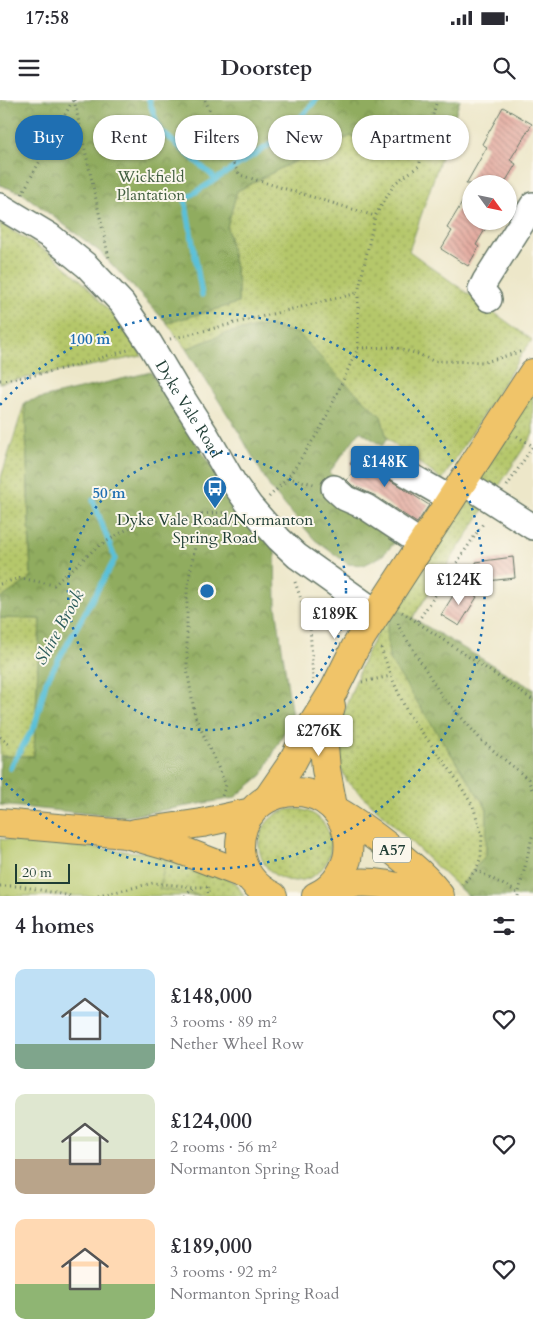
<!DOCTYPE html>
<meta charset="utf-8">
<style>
body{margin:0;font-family:Cardo,serif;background:#f7f7f7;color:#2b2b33;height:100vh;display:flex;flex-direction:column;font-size:19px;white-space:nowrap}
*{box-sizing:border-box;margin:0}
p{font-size:16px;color:#7c7c81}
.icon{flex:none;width:28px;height:28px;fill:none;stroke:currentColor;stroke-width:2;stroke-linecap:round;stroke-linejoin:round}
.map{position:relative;height:796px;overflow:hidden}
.details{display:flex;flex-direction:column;background:#fff;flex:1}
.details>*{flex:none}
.hud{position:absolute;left:15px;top:15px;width:504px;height:45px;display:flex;gap:10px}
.needle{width:32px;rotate:123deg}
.buttons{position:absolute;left:462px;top:75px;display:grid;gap:10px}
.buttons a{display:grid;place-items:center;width:55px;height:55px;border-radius:50%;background:#fff;box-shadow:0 1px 4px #0004;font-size:25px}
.scale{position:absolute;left:15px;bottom:12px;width:55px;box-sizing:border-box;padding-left:5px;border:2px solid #1f3d34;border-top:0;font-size:14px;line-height:18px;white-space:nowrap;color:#1f3d34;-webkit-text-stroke:4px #fbf7ec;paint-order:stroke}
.price{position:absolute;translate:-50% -42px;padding:0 11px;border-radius:5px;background:#fff;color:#222;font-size:16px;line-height:32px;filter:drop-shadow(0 1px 2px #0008)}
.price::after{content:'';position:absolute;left:50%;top:30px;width:15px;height:11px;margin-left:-8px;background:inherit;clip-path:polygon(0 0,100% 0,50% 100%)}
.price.active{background:#1f6fb2;color:#fff}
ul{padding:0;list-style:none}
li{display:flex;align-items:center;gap:15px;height:125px;padding:0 15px}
li span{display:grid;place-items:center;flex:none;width:140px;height:100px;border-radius:10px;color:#555}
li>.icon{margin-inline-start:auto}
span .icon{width:60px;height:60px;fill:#fffc;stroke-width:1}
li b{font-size:21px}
h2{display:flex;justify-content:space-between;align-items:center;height:60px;padding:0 15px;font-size:21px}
.tag{padding:0 18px;border-radius:22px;background:#fff;box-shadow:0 1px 4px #0004;font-size:18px;line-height:45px}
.tag.active{background:#1f6fb2;color:#fff}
.status{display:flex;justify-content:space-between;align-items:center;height:35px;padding:0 25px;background:#fff;direction:ltr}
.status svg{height:14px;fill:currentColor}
header{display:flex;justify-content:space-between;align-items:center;height:65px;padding:0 15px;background:#fff;font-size:22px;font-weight:700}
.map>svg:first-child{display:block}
.grass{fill:url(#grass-dots);stroke:#6a824f}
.forest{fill:url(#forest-crowns);stroke:#587449}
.green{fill:#b5c76a;stroke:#6a824f}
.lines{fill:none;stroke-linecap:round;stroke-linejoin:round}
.stream{stroke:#5ac0d8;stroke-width:5.5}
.building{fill:url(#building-back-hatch)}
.minor-casing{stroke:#677868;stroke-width:28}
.major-casing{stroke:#677868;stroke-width:30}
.highway-casing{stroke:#677868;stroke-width:30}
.path{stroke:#677868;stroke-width:3;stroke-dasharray:1 4;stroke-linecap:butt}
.minor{stroke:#fff;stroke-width:25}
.major{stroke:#f0c469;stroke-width:28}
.highway{stroke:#f0c469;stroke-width:28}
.ring{fill:none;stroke:#1f6fb2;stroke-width:2.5;stroke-dasharray:2.5 5}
.labels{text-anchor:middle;stroke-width:4;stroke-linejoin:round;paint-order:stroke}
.shield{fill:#fbf7ec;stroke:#61756b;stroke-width:1}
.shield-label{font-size:15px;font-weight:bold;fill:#1f3d34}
.park-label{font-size:16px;fill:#446042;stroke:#fbf7ec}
.street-label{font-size:16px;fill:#1f3d34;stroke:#fbf7ec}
.poi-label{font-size:16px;fill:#1f3d34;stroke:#fbf7ec}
.water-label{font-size:18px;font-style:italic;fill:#2e5e5d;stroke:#fbf7ec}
.centre{fill:#1f6fb2;stroke:#fbf7ec;stroke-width:2.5}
.ring-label{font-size:15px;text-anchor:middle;font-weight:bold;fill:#1f6fb2;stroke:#fbf7ec;stroke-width:4;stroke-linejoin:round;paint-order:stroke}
</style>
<div class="status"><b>17:58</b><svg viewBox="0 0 49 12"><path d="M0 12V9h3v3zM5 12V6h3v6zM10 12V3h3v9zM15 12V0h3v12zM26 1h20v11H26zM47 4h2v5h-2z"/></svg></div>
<header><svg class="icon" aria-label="menu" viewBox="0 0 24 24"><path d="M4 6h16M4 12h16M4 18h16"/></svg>Doorstep<svg class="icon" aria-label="search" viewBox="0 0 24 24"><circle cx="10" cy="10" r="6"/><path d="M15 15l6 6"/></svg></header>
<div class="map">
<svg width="533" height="796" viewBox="0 0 533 796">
<defs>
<pattern id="grass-dots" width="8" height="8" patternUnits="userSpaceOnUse" patternTransform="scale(1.25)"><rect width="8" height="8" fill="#b5c76a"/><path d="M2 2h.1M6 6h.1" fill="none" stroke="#93a358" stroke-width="1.8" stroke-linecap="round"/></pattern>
<pattern id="forest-crowns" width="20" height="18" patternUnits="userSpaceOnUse" patternTransform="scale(1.25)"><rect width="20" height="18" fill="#90ac5e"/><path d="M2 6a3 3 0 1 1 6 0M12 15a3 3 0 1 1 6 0" fill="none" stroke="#758d4e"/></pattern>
<pattern id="building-back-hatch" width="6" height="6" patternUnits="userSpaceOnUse" patternTransform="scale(1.25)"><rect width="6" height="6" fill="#e5ada2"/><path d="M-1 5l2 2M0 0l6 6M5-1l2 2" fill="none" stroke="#b98e85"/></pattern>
</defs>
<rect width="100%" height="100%" fill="#fbf7ec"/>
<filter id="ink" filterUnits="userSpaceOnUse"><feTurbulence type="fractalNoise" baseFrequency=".02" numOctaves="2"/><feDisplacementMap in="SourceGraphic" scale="10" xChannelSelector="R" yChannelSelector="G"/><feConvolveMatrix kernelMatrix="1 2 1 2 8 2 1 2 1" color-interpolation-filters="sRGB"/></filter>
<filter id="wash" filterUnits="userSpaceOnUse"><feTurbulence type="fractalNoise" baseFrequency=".0096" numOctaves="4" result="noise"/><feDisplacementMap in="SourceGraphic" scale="20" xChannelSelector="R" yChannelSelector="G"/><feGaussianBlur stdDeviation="1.12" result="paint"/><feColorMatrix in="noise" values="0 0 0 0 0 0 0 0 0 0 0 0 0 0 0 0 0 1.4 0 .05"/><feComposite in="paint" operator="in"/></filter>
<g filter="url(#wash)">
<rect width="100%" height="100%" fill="#ede7c9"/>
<path class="grass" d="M351,36L398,52L443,51L409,151L532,240L524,251L442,380L387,339L381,316L339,277L267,225L227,233L186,249L167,223L238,203V184L227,127L237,91L287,65Z
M0,123L52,155L82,181L122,225L142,256L0,283Z
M533,282V334L412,519L392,506L387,530L390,559L487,709L486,755L459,788L347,681L336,659L341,620L365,556L392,506Z
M25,302L31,479L0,499V381Z
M0,518L40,519L34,656H0Z
M259 745a36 36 0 1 1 72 0a36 36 0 1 1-72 0Z
M168,752L236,783L244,796H198V795L159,789Z"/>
<path class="forest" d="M0,0H460L443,51L398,52L351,36L287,65L237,91L227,127L238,184V203L167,223L99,151L22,93L0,85Z
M267,225L299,234L339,277L381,316L387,339L382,346L360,331L329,373L411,426L382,456L364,465L348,464L315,440L271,389L238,331L186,249L227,233Z
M151,272L233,401L275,450L276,506L292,617L262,675L234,698L123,717L0,705V656H34L40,519L0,518V499L31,478L25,302Z
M392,506L533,589V796H468L459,788L486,755L487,709L389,559L387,530Z"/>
<path class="green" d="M0,739L135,752H168L159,789L199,795L198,796H0Z"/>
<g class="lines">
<path class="stream" d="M149,0L159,29L216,79
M202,195L185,99L285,35L316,0
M10,668L35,625L46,582L115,459L93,400"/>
</g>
<g id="blocks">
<path class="building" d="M503,7L532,24L510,60L516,64L504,84H466L487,47L482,44Z
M471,88V121H490L476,145L479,147L468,166L441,149L452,131L447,128Z
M360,349L376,359L371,367L388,379L429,405L417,423L374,395L353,386L347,380L356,367L350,364Z
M513,457L515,478L478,482L476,462Z
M459,486L477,497L459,526L441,515Z"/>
</g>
</g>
<g filter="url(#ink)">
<use href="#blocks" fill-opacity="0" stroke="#677868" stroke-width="1"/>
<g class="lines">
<g class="minor-casing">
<g id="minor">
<path id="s1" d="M0,106L50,136L87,166L122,203L150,244L176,288L206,335L233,382L250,406L279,439L297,456L377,513"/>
<path d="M489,199L481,189L485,181L533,105"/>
<path d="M395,367L451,399"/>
<path d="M463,382L533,427"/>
<path d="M334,388L345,398L366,407L422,444"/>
</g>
</g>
<g class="major-casing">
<path id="major" d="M331,606L323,635L326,669L333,707
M268,698L290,666L309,630L334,590L355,548L364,533L533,273"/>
</g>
<g class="highway-casing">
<path id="highway" d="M337,711C358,723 376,737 395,752C411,765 428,779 440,796
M0,723L126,734L178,749L248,776
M135,733L202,723L252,712
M328,789C335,787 343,784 351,783C372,781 398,784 416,796
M273,796C254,787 241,770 240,749C238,682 332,671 347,733C349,741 349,750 347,759C342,775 332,789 316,796"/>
</g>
<path class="path" d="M74,0L109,158
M205,0L231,60L240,75L375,116
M22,94L73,0
M170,239L358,193
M358,248L393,247L418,254L433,261L485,262L523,251
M0,280C44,276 86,262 128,250
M517,336L533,346
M288,378L314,384
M507,386L533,346
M269,397L288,378L321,328L358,248V193L375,116L395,83L419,66L437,0
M201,414L187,490V569L195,616L226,685L222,696
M295,482L310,525L313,580
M0,484L20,478L54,485L97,447L136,424L201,414L228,412
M402,512L533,600
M418,521L484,422
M398,523L399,527L440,593L482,641L528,679L533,692
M381,548L391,576L408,614L451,671L473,706L482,735L481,757L476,770L460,787
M362,582L391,576
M0,637L12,646
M476,770L517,792
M0,786H20L71,796
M207,787L209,796
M98,796L153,783L195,787H207
M185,796L195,787
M518,796L533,733"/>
<use href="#minor" class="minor"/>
<use href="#major" class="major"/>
<use href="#highway" class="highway"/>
</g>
</g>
<g class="ring">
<circle cx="207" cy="491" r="139"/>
<path d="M0 305A278 278 0 1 1 0 677"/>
</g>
<defs>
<g id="bus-pin" transform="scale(1.25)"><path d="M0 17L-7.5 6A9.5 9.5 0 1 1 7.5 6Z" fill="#1f6fb2" stroke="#fbf7ec"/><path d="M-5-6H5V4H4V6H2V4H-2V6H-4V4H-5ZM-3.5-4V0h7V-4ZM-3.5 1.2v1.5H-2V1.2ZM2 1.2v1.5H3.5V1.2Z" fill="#fff"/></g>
</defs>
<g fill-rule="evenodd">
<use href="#bus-pin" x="215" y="388"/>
</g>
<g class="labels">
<rect class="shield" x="373" y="737.5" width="38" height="25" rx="4"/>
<g class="shield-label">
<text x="392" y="755">A57</text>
</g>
<g class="park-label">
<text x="151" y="82">Wickfield<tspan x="151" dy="18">Plantation</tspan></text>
</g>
<g class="street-label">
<text dy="6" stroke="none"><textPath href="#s1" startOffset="282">Dyke Vale Road</textPath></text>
</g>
<g class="poi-label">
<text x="215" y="425">Dyke Vale Road/Normanton<tspan x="215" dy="18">Spring Road</tspan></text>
</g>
<g class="water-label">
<text transform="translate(59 527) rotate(-61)" y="6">Shire Brook</text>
</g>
</g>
<circle cx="207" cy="491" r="8" class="centre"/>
<g class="ring-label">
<text x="90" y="244">100 m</text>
<text x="109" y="398">50 m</text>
</g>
</svg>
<div class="buttons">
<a><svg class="needle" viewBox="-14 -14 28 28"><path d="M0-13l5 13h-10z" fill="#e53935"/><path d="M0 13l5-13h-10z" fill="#7c7c81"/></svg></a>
</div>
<div class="scale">20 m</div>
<b class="price active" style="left:385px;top:388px">£148K</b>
<b class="price" style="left:459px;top:506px">£124K</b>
<b class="price" style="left:335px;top:540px">£189K</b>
<b class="price" style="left:319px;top:657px">£276K</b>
<div class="hud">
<a class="tag active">Buy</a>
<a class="tag">Rent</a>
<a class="tag">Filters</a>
<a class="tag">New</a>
<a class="tag">Apartment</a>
</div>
</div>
<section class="details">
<h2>4 homes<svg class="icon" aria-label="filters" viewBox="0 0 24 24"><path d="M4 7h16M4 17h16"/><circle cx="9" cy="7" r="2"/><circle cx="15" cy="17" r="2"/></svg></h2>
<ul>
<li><span style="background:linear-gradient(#bfe0f5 75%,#7fa58c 0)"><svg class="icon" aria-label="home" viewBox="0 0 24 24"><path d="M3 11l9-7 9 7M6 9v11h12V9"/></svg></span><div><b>£148,000</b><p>3 rooms · 89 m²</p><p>Nether Wheel Row</p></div><svg class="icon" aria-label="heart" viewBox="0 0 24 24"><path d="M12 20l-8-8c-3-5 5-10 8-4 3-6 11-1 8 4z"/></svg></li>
<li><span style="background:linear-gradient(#dfe7d0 65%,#b9a48a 0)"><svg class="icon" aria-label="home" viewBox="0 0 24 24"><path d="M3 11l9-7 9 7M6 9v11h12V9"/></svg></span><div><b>£124,000</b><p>2 rooms · 56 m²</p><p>Normanton Spring Road</p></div><svg class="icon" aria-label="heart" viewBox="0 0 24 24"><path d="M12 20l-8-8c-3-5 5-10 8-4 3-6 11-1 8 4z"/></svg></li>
<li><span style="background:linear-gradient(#ffd9b3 65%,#8fb573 0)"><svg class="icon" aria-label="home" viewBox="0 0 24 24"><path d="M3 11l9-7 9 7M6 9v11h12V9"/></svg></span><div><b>£189,000</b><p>3 rooms · 92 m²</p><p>Normanton Spring Road</p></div><svg class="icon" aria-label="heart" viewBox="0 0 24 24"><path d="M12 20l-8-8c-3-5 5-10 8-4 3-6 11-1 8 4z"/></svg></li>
</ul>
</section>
